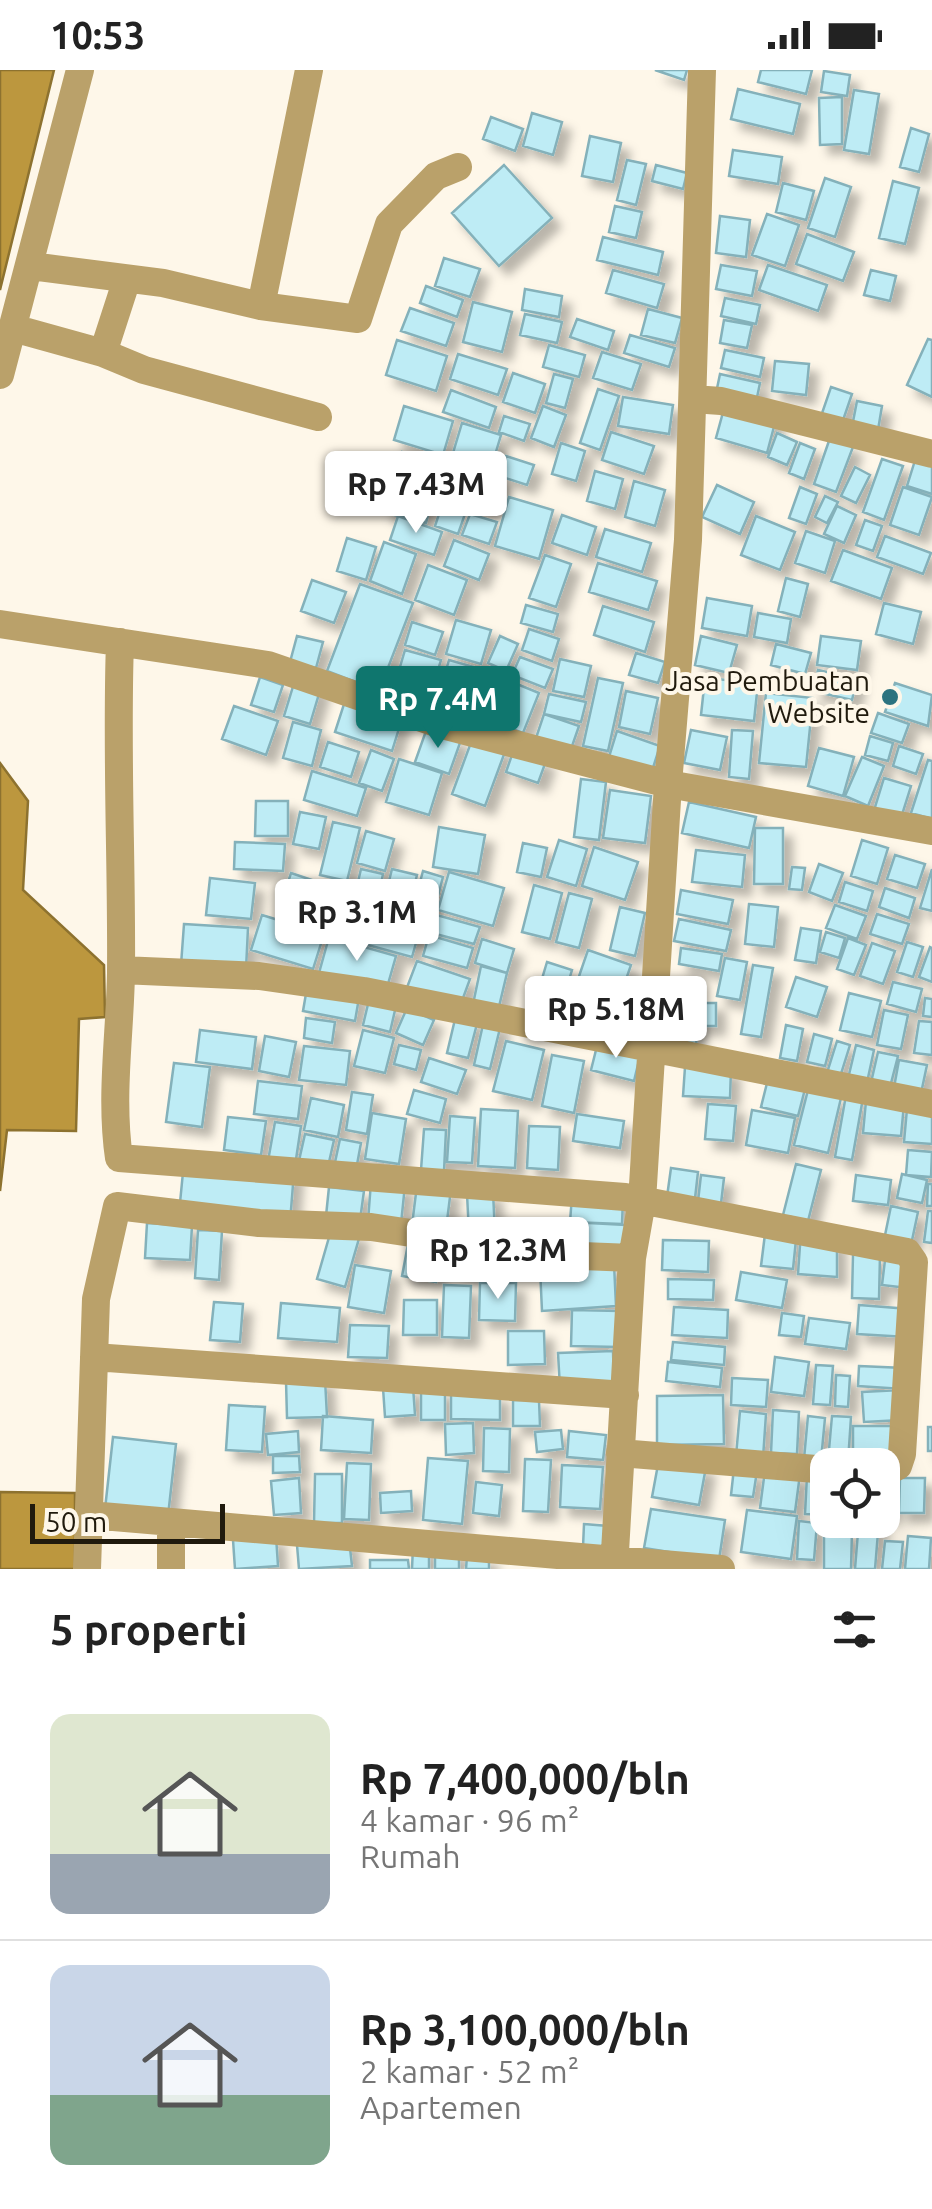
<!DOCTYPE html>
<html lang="id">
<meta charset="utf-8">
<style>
body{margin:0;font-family:Ubuntu,sans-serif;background:#f2f2f2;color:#222;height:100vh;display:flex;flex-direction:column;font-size:38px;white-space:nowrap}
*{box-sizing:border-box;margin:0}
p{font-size:32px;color:#767676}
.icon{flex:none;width:55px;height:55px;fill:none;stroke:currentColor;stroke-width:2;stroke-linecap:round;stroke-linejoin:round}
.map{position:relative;height:1499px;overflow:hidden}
.panel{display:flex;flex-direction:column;background:#fff;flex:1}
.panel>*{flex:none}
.tools{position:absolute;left:810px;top:1378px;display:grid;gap:20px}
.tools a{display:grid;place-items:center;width:90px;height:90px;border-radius:20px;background:#fff;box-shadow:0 10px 40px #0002;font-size:50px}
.scale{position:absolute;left:30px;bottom:25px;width:195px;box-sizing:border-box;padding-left:10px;border:5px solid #201a0d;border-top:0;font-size:28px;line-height:35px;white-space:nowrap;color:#201a0d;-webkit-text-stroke:8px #fef7e9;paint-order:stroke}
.price{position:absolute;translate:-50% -85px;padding:0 22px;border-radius:10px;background:#fff;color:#222;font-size:32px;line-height:65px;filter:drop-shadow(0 2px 5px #0008)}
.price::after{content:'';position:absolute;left:50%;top:60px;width:30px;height:22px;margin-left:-15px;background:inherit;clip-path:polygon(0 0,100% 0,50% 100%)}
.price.selected{background:#0f766e;color:#fff}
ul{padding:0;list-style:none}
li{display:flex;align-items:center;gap:30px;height:250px;padding:0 50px}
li+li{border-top:2px solid #e0e0e0}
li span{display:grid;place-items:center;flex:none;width:280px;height:200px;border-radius:20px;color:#555}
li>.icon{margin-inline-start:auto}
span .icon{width:120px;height:120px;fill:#fffc;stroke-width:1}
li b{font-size:42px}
h2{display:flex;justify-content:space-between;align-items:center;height:120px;padding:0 50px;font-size:42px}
.status{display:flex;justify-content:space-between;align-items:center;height:70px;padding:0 50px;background:#fff;direction:ltr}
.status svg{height:28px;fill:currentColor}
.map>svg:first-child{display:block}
.water{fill:#bc973e;stroke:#8d722f;stroke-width:2.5}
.building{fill:#beecf5;stroke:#84b1ba;stroke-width:2.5;filter:url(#shadow)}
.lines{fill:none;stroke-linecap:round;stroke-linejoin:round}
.minor{stroke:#baa16a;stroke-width:28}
.poi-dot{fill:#2c737f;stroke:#fef7e9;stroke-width:4}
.labels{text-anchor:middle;stroke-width:8;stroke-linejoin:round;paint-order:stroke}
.poi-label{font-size:28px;fill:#201a0d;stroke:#fef7e9;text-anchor:end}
</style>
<div class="status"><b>10:53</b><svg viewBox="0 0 49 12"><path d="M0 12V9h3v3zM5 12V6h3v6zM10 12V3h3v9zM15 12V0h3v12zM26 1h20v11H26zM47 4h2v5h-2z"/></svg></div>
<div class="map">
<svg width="932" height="1499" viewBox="0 0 932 1499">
<defs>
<filter id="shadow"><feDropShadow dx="9" dy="9" stdDeviation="5" flood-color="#0004"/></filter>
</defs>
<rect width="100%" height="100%" fill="#fef7e9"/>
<path class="water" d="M0,0H54L0,220Z
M0,693L28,731L23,820L104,895L105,947L79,949L76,1061L7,1060L0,1121Z
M0,1422L75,1423V1499H0Z"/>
<path class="building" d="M655,0H687L684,10Z
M761,0H812L806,24L758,12Z
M824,1L850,5L847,26L821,22Z
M738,19L800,34L793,64L731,49Z
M854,20L879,24L869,84L844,80Z
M842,27V74L820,75L819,28Z
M532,43L562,52L553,85L523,76Z
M491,47L523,59L515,81L483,69Z
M911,58L929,64L919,102L900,97Z
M590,66L621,73L613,112L582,106Z
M733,80L782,87L778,114L729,106Z
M627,90L646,94L636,135L617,130Z
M504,95L552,148L499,196L452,143Z
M656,95L687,103L683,119L652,111Z
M825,108L851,117L835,167L808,158Z
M893,111L919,118L905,174L879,168Z
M783,113L814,121L806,150L776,142Z
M615,136L642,142L636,168L609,162Z
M767,144L799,155L785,196L752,185Z
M720,146L750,150L746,187L716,183Z
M807,164L854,182L843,211L796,194Z
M603,167L663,182L658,205L597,190Z
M444,188L480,199L470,227L435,216Z
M721,195L757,201L752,226L716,219Z
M768,195L827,215L818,241L759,220Z
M613,200L664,214L657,238L606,223Z
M871,200L896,206L890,231L864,225Z
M426,216L463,230L457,247L420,233Z
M525,219L562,226L559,247L522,240Z
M725,228L760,235L756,254L721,246Z
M473,232L512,242L502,282L463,272Z
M410,238L454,253L446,276L401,261Z
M648,239L682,248L675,273L641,265Z
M525,244L562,252L557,273L520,265Z
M577,249L614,261L608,280L570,267Z
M724,250L752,255L747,278L720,273Z
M630,265L675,278L669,297L624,283Z
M928,269L932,270V327L907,315Z
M397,270L447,286L436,321L386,305Z
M549,275L585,285L579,307L543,297Z
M725,280L764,288L760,307L721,298Z
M602,282L641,294L632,320L593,308Z
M458,284L507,299L498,325L450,309Z
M775,291L809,294L806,325L772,321Z
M513,303L545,314L535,343L503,332Z
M554,304L573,309L565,338L546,333Z
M720,304L760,313L755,337L715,328Z
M831,317L852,324L840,359L819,352Z
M598,319L619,326L600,380L580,373Z
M451,320L496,337L489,358L443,342Z
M623,327L673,335L669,364L618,356Z
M857,331L882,336L877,366L851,362Z
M725,335L776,349L767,383L716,368Z
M404,336L453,351L443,385L394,370Z
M543,336L566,345L554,377L531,368Z
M504,346L530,354L524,371L499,362Z
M462,353L501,365L492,395L453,383Z
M611,362L654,376L644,404L602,390Z
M777,363L797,372L787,395L768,387Z
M830,368L853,377L836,422L814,414Z
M561,373L585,381L576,411L552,404Z
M800,373L815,379L804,409L789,403Z
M402,382L439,393L429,428L391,417Z
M917,384L932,389V424L907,416Z
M506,386L534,395L527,415L499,406Z
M882,389L903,396L884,450L863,442Z
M460,396L503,410L493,440L450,426Z
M855,397L870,405L856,433L841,426Z
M595,401L623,409L615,439L587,431Z
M634,411L665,420L655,456L625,447Z
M717,415L754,432L740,464L702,447Z
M800,417L817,424L806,454L789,448Z
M903,417L932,427L919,465L890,455Z
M389,423L431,434L426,453L383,442Z
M825,426L838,432L827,453L815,447Z
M509,427L553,440L539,489L495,476Z
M442,435L465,444L458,464L435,456Z
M837,436L856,445L844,473L824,464Z
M470,444L497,452L489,474L462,465Z
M562,445L596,457L587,485L552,473Z
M398,446L442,462L434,485L390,470Z
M756,446L795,462L780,500L741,485Z
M865,450L882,456L873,481L856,475Z
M605,459L651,473L642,502L596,487Z
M806,461L835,471L825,503L795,493Z
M885,466L931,483L923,504L877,487Z
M347,468L376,477L366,510L337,501Z
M454,470L489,484L479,510L444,496Z
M384,472L416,484L402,524L370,511Z
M843,480L892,498L881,529L831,511Z
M545,485L571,494L556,537L529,528Z
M598,493L657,511L648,540L589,522Z
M428,495L467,510L454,545L415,530Z
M786,508L808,514L800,547L778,541Z
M312,510L346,522L334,553L301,541Z
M360,514L413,533L379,621L327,601Z
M707,528L752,536L747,566L702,558Z
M884,533L921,542L913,574L876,564Z
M526,535L558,544L553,562L521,553Z
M603,536L654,552L645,582L594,565Z
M758,543L791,549L787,573L754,567Z
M456,550L491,560L481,594L446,584Z
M412,552L443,562L435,585L405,575Z
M529,559L559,569L552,591L522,580Z
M297,566L323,572L316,598L290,592Z
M500,566L518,574L506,601L488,593Z
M701,566L737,575L729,603L695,595Z
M821,566L861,571L857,600L817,595Z
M776,574L811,583L805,604L771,595Z
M405,580L441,590L427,635L392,624Z
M636,583L665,592L658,613L629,605Z
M520,587L553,599L545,618L512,605Z
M560,589L591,596L584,627L553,621Z
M449,590L474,597L459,648L434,641Z
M818,600L857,609L852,630L813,621Z
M481,606L508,615L495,657L468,648Z
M260,607L283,615L274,642L251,635Z
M598,608L623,613L608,681L583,676Z
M705,608L758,613L754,651L701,645Z
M295,610L321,617L310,654L284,646Z
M895,613L932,625L928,656L885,642Z
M517,614L539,623L523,663L501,655Z
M626,621L658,628L650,664L619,657Z
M766,623L813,628L806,697L759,693Z
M549,624L586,632L581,652L544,644Z
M344,634L401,652L392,681L335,662Z
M234,636L278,651L266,685L222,669Z
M878,643L909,654L902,673L871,663Z
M544,644L579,656L570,682L535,671Z
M293,652L321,660L312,696L283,688Z
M427,658L461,670L449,704L415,692Z
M691,660L727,667L720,700L684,693Z
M732,660L753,661L749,709L729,707Z
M617,661L660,676L652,701L609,687Z
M870,666L893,673L888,691L865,685Z
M473,667L506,679L485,736L452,724Z
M328,672L359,682L351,707L320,697Z
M899,676L923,684L916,704L893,696Z
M819,678L854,687L843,726L808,716Z
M514,679L546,691L538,713L506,702Z
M371,680L394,689L382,721L359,713Z
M862,687L884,696L868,736L845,726Z
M399,689L442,703L429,745L386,732Z
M928,690L932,691V749L911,743Z
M312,701L366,718L357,746L304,730Z
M884,708L911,716L900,751L872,747Z
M581,709L606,712L599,770L574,767Z
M610,720L651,726L645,773L603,768Z
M256,731H288V766H255Z
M689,732L756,747L749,778L682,763Z
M300,742L326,747L319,779L293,774Z
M333,752L360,758L347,811L320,805Z
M439,757L485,765L478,804L433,797Z
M755,758H783V814H754Z
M366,761L394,769L385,801L357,793Z
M559,770L587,779L576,816L547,807Z
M862,770L888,778L877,814L851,806Z
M235,772L285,774L283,801L234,799Z
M523,773L547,778L541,807L517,802Z
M594,777L638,792L625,830L582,816Z
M696,780L745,785L742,817L692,812Z
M895,785L925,794L917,818L887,809Z
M819,794L843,803L832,831L809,822Z
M792,797L805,798L802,820L789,819Z
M361,799L383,804L376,838L353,833Z
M392,799L417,805L406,850L381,843Z
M932,799V841L920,838Z
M423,801L443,807L433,844L413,838Z
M449,802L504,818L493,856L438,840Z
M291,803L330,816L319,850L280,837Z
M210,808L255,813L251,849L206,845Z
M845,812L873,821L867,841L839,832Z
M534,815L562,823L550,869L522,862Z
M885,818L915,828L909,848L879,837Z
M681,820L733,830L728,854L677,844Z
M569,823L592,829L579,878L556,872Z
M749,834L778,837L774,877L745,874Z
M835,835L866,846L857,869L826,858Z
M620,837L645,843L635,886L610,880Z
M433,844L480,857L474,874L428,862Z
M877,844L909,854L902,874L870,864Z
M262,845L324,864L313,899L251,880Z
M372,846L420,859L412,887L364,874Z
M679,849L731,860L726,881L674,871Z
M184,854L248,858L246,899L181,895Z
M801,858L821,861L816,893L795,890Z
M826,862L845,868L839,888L820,882Z
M429,865L473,878L467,898L423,886Z
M329,867L396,886L386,921L319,903Z
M848,868L866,875L854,905L837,899Z
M482,869L514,879L507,903L475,893Z
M907,872L923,877L913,907L897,902Z
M872,873L895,881L883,914L860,906Z
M930,877L932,878V912L919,907Z
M681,878L722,884L719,901L679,894Z
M588,880L631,895L620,927L577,912Z
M725,888L747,892L740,930L717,926Z
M417,891L470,909L459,939L406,920Z
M547,892L572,900L558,947L533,939Z
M753,895L773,898L761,967L741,964Z
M481,896L507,903L497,945L472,939Z
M796,907L827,917L817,947L786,937Z
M308,912L360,922L355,951L303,941Z
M893,912L922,919L916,942L887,934Z
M849,923L881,931L872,967L840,960Z
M925,928L932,929V947L923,946Z
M369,930L396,936L390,962L363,955Z
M571,930L596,935L590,962L565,957Z
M683,933H716V956H683Z
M407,938L434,950L423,975L396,963Z
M884,940L908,945L901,979L877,975Z
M606,941L642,952L635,975L599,964Z
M456,945L478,950L468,988L447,983Z
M306,948L335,952L332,973L304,968Z
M484,950L501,954L490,999L474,995Z
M919,951L932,952V985L914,983Z
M786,955L803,959L797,991L780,988Z
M668,958H697L696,980H668Z
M200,960L256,967L252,999L196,992Z
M363,960L394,968L385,1003L354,996Z
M814,964L832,969L825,996L807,992Z
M265,966L296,972L289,1007L259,1001Z
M506,971L544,980L532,1030L493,1021Z
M837,971L850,975L840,1007L827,1003Z
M598,972L641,982L634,1011L591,1000Z
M399,975L421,980L416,1000L394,994Z
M856,975L874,980L866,1017L847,1013Z
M304,976L350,981L346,1015L299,1010Z
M878,982L898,986L889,1021L870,1017Z
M552,985L584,991L574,1043L542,1036Z
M429,988L466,1000L457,1024L421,1012Z
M899,990L927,995L920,1028L893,1023Z
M174,993L210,997L202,1057L166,1052Z
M685,997L731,999L730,1028L683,1026Z
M768,1009L805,1019L798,1046L761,1037Z
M258,1011L302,1016L298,1049L254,1044Z
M414,1020L446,1029L440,1053L407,1044Z
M808,1020L841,1028L828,1083L794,1075Z
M352,1022L373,1025L367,1064L346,1060Z
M846,1025L863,1028L852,1090L835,1087Z
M311,1028L344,1035L338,1067L304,1060Z
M866,1031L904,1034L901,1066L863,1063Z
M708,1034L736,1036L733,1071L705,1069Z
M481,1039L518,1041L515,1098L478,1096Z
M907,1039L932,1042V1074L904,1072Z
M752,1040L795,1048L788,1083L746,1075Z
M372,1043L406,1049L399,1094L365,1089Z
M577,1044L624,1051L620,1078L573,1071Z
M450,1046L475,1048L472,1093L447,1092Z
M228,1047L266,1051L261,1085L224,1080Z
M275,1052L301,1056L295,1096L268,1091Z
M529,1056L560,1057L558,1100L527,1098Z
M424,1059L446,1060L444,1101L421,1100Z
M305,1064L334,1070L327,1101L298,1095Z
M340,1069L361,1073L356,1100L334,1097Z
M908,1080L932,1082L931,1107L906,1105Z
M184,1092L294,1102L290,1152L179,1143Z
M796,1094L821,1100L808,1151L783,1145Z
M671,1098L698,1102L694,1137L666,1134Z
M902,1104L927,1110L922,1133L897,1128Z
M701,1105L724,1108L720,1142L697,1140Z
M856,1105L891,1110L888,1135L853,1131Z
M371,1112L405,1115L401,1154L368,1151Z
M928,1114H932V1136H927Z
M417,1115L451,1119L446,1159L412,1155Z
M329,1117L364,1121L360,1150L326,1146Z
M493,1122L495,1163L469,1164L467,1124Z
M572,1126L623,1128L622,1154L570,1152Z
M891,1136L918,1142L911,1175L884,1170Z
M928,1141H932V1173L924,1172Z
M570,1152L626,1155L625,1186L568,1183Z
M147,1153L192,1156L190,1190L145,1188Z
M766,1156L797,1160L793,1199L761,1196Z
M332,1157L360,1165L345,1217L317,1209Z
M198,1160L222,1161L219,1210L195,1208Z
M801,1161L837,1171V1207L798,1204Z
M409,1169L442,1175L436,1212L402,1206Z
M449,1170L484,1179L477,1207L441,1198Z
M663,1170L709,1171L708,1202L662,1200Z
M853,1184L880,1185L879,1229L852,1228Z
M885,1190L910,1192L908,1218L882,1215Z
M614,1194L616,1236L542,1241L540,1198Z
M355,1195L391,1201L384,1243L348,1237Z
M741,1202L787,1210L782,1238L736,1230Z
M668,1209L714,1210L713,1230L668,1229Z
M480,1213H516L515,1251L479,1250Z
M444,1215L471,1216L469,1268L442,1267Z
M404,1230H437V1265H403Z
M214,1232L243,1234L240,1272L210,1270Z
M281,1233L340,1238L337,1272L278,1268Z
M859,1235L909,1239L907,1267L857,1264Z
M674,1237L728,1240L727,1268L672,1265Z
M572,1240L620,1241L619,1277L571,1276Z
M782,1243L804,1246L801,1267L779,1265Z
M809,1248L850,1253L846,1279L805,1274Z
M350,1255L389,1256L387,1288L348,1287Z
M508,1261H544L545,1294L508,1295Z
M673,1272L725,1277L724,1295L671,1290Z
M613,1281L614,1315L560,1318L558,1283Z
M775,1287L809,1292L804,1326L771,1322Z
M668,1292L722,1298L720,1317L666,1311Z
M816,1295L833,1296L830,1335L813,1334Z
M859,1296L904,1298L903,1319L858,1316Z
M836,1305L850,1306L848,1337L835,1336Z
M732,1308L768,1310L766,1337L731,1335Z
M325,1309L327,1347L287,1348L286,1311Z
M413,1316L415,1345L385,1347L383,1318Z
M445,1319V1350H421V1320Z
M901,1320L902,1350L864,1352L862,1322Z
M451,1324H500V1350L451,1349Z
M723,1325L724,1374L657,1375V1326Z
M513,1330H539L540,1356H513Z
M229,1335L265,1337L262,1382L226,1380Z
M773,1340L799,1342L797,1384L771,1383Z
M740,1341L766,1344L763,1388L736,1386Z
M323,1346L373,1350L371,1383L321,1380Z
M808,1346L825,1348L821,1390L804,1389Z
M832,1346L851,1347L848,1392L828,1391Z
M473,1353L474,1383L446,1385L445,1354Z
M853,1356H898V1389L853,1390Z
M928,1357H932V1381H928Z
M484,1358L510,1359L509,1402L483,1401Z
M561,1360L563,1379L537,1382L535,1362Z
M298,1361L299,1382L268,1385L266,1364Z
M569,1361L606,1365L603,1390L567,1387Z
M113,1367L176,1374L168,1446L105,1439Z
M273,1386H299L300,1402L273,1403Z
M428,1388L468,1391L462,1454L423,1450Z
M525,1389L551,1390L548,1442L523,1441Z
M659,1389L706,1397L699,1435L652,1427Z
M347,1393L371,1394L369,1450L344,1449Z
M562,1395L603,1397L600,1439L560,1437Z
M734,1398L757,1401L753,1427L731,1425Z
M765,1400L800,1404L795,1442L760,1438Z
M315,1404H342V1453H314Z
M807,1405L828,1406V1445L805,1444Z
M299,1408L301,1443L274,1445L271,1411Z
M900,1408H925L924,1443H899Z
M882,1410L894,1411L891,1445L882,1444Z
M476,1412L502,1415L499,1446L473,1443Z
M411,1421L412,1441L381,1443L380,1423Z
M651,1439L725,1450L719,1490L644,1478Z
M747,1440L797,1446L791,1489L741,1482Z
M859,1450H879L875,1499H855Z
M799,1451L817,1453L814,1490L797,1489Z
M584,1454L608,1456V1478L583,1477Z
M824,1461H852L851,1499H824Z
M276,1466L278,1496L235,1499L233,1470Z
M908,1466L931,1468L929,1499H905Z
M349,1469L352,1496L299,1499L297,1475Z
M885,1471L903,1472L900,1499H882Z
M413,1476H429V1499H412Z
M435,1479L459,1480V1499H435Z
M467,1486L489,1487V1499H466Z
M370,1490H408L409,1499H370Z"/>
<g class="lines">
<path class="minor" d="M31,196L163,213L261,236L358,249L389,154L436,106L458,97
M127,209L103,283L144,300L318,347
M261,236L309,0
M13,258L103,283
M0,305L80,0
M693,329L721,331L932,384
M0,554L268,595L442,655L668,714L932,761
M120,572C116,683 122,793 121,903C120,964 110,1027 119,1088L625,1127L907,1182L914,1192L902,1384L898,1396L882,1404
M121,900L259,906L364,921L932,1034
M94,1287L625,1325
M620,1383L828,1400
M90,1445L721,1499
M87,1499L96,1229L117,1136L259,1153L371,1157L557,1185L632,1188
M171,1499V1452
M614,1499L632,1188L642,1131L668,714L688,470L702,0"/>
</g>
<circle class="poi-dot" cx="890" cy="627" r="10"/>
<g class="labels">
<g class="poi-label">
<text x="870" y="621">Jasa Pembuatan<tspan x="870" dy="32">Website</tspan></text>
</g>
</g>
</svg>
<div class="tools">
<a><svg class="icon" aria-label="locate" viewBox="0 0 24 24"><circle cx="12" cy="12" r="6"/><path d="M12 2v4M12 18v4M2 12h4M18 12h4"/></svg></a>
</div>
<div class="scale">50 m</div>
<b class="price" style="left:416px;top:466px">Rp 7.43M</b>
<b class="price selected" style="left:438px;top:681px">Rp 7.4M</b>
<b class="price" style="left:357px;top:894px">Rp 3.1M</b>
<b class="price" style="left:616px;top:991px">Rp 5.18M</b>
<b class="price" style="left:498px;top:1232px">Rp 12.3M</b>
</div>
<section class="panel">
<h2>5 properti<svg class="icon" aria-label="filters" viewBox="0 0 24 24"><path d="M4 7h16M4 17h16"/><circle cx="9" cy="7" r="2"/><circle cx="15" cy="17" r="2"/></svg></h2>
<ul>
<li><span style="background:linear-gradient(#dfe7d0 70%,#9aa5b1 0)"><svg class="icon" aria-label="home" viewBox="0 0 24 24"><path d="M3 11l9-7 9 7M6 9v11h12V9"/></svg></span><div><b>Rp 7,400,000/bln</b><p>4 kamar · 96 m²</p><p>Rumah</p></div></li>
<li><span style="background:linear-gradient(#c9d6e8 65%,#7fa58c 0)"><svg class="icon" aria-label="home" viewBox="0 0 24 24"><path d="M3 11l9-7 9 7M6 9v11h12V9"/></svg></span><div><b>Rp 3,100,000/bln</b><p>2 kamar · 52 m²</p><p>Apartemen</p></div></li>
</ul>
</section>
